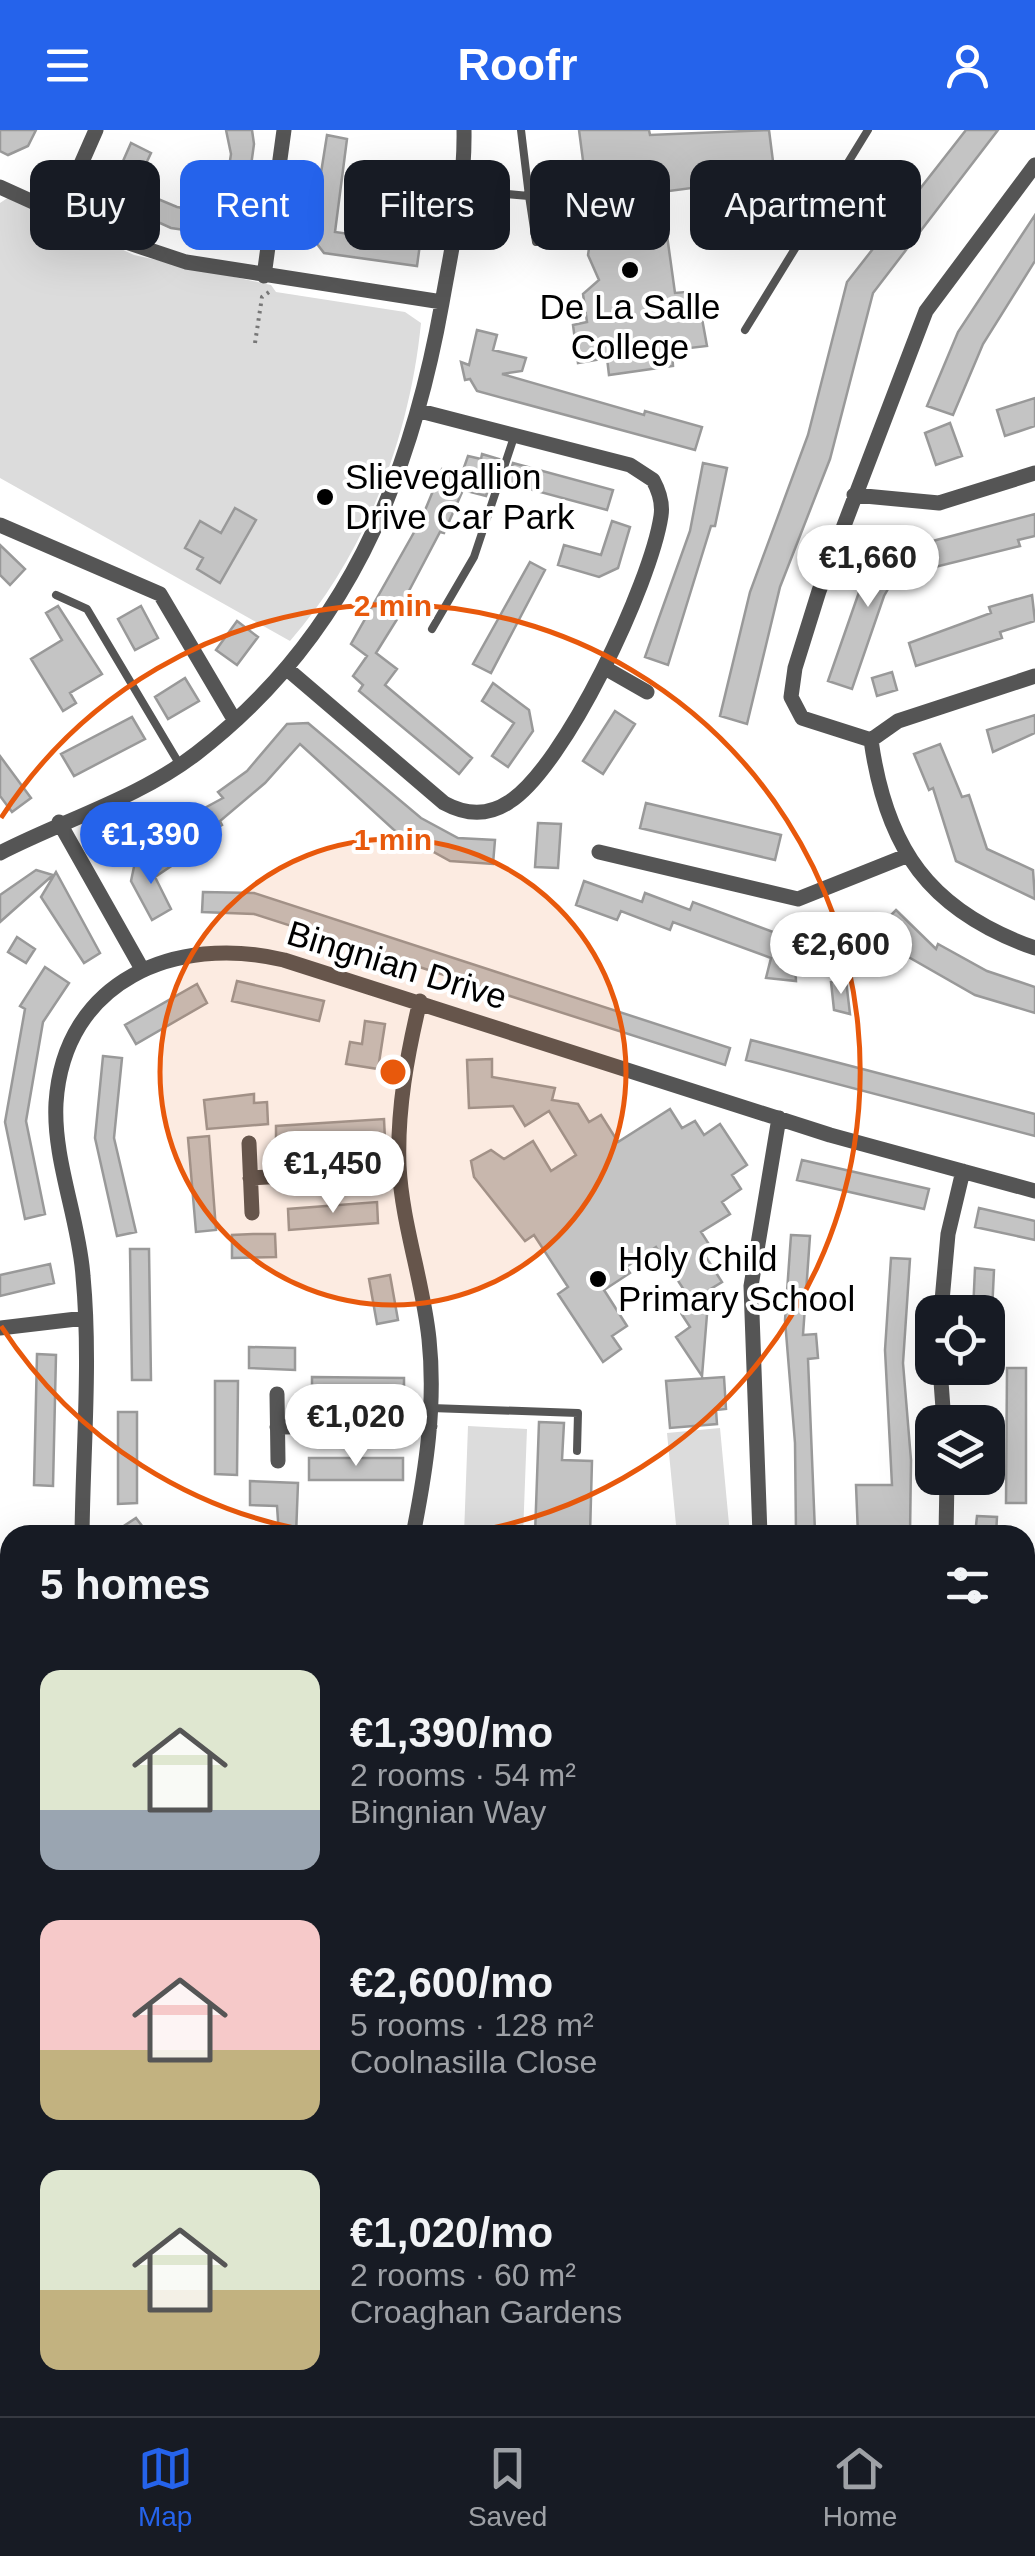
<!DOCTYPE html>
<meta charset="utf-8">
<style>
body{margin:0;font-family:Helvetica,sans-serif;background:#20242c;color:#f1f3f6;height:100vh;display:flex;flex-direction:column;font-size:38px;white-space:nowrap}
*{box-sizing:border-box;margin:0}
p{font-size:32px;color:#9ea1a6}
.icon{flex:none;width:55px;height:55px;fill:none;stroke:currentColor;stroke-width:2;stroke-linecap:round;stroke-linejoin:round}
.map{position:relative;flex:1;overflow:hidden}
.drawer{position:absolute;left:0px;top:1395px;width:1035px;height:892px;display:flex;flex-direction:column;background:#171b24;border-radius:30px 30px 0 0;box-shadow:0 10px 40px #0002}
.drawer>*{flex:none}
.banner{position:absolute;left:30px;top:30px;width:975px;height:90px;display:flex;gap:20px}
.fabs{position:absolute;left:915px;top:1165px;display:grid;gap:20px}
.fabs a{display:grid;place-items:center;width:90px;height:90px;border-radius:20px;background:#171b24;box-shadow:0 10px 40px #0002;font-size:50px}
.price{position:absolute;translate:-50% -85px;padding:0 22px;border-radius:35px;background:#fff;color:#222;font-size:32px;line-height:65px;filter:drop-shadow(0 2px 5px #0008)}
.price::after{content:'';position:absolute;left:50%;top:60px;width:30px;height:22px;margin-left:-15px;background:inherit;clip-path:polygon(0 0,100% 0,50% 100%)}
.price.active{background:#2563eb;color:#fff}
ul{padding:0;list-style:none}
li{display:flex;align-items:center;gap:30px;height:250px;padding:0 40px}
li span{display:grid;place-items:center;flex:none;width:280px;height:200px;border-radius:20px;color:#555}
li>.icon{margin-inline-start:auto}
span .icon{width:120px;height:120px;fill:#fffc;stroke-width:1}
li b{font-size:42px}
h2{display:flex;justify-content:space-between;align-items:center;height:120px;padding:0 40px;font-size:42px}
.tag{padding:0 35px;border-radius:20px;background:#171b24;box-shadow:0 10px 40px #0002;font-size:35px;line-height:90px}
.tag.active{background:#2563eb;color:#fff}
header{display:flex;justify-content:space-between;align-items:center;height:130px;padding:0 40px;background:#2563eb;color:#fff;font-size:45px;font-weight:600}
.menu{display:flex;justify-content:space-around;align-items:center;height:140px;border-top:2px solid #363941;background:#171b24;font-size:28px;color:#9ea1a6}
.menu a{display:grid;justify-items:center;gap:5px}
.menu .active{color:#2563eb}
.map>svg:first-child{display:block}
.green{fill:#dcdcdc}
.building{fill:#c4c4c4;stroke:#999;stroke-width:2.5}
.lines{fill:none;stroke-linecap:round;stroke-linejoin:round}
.path{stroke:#777;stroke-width:4;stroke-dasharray:2.5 5;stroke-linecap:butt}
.lane{stroke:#555;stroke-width:8}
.street{stroke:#555;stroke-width:15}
.ring{fill:none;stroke:#e8590c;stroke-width:5}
.poi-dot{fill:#000;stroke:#fff;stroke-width:4}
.labels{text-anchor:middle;stroke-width:8;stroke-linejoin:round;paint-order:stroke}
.poi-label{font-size:35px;fill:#000;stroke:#fff;text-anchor:start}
.street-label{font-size:35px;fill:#000;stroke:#fff}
.centre{fill:#e8590c;stroke:#fff;stroke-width:5}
.ring-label{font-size:30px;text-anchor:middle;font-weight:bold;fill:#e8590c;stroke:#fff;stroke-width:8;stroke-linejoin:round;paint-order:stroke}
</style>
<header><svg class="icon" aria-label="menu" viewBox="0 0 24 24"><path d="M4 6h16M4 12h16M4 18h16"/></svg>Roofr<svg class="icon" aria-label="person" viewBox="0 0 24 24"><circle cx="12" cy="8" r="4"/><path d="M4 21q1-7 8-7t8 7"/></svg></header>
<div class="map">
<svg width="1035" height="2286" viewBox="0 0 1035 2286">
<rect width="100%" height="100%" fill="#fff"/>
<path class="green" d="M9,67L134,125L271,155L276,162L405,182L421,193C410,306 366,424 290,511L0,348V73Z
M468,1296L527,1299L523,1405H464Z
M720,1298L730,1405H677L667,1303Z
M1035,1604V1917L1025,1930V1608Z
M345,2278H497L498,2286H349Z"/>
<path class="building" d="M0,0H36L28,16L8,25L0,21Z
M226,0H252L254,14L243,94L226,106L171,98L118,74L112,56L131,13L151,23L134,59L177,77L222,84L231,24Z
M579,0H649L650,5L769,0L775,47L661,62L675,163L697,161L707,216L672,220L673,236L609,245L607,228L578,233L573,195L587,192L583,164L599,150L588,125L592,99Z
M966,0H998L873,163L830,329L780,457L747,594L720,586L750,462L808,305L847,152Z
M327,5L347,9L335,102L420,114L417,136L324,123L311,106Z
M1035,85V131L983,214L953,285L927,276L958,202Z
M477,200L497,205L493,220L526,228L522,241L502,244L644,285L645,281L702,297L695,320L477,261L470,249L465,250L461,232L469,235Z
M1035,268V296L1005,306L997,280Z
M950,293L962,326L936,335L925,303Z
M482,324L499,329L486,366L463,360L444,403L440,402L401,476L404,478L376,523L397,539L385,555L472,628L459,644L359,561L363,555L353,546L367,526L351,514L421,390L442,339L461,346L468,326L481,329Z
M513,333L613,360L607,380L507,353Z
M703,333L727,338L715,396H711L668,535L645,527L690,401Z
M235,378L256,390L220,453L197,439L203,428L185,418L200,391L221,403Z
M1035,384V406L1018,410L1020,416L935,437L929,412Z
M612,391L630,397L618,438L599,447L558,435L564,415L601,425Z
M889,404L912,417L884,466L852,559L828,551L866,442Z
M0,415L25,439L10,455L0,445Z
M530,432L545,440L491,543L473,534Z
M1032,465L1035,491L1000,502L1002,508L916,536L909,513L991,483L989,477Z
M58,476L102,544L70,563L76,573L63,581L31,529L62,510L46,483Z
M141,476L158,508L135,520L118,489Z
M237,491L258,507L237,535L216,520Z
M892,542L897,560L877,566L872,548Z
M185,548L199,571L168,589L155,567Z
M493,553L529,580L533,601L508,637L492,626L514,593L482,571Z
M615,581L635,594L603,644L583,631Z
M1035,585V603L993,622L987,600Z
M132,587L145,609L74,646L61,624Z
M308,593L421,688L458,708L495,710L493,734L450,731L394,700L300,614L265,653L220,691L222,695L191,713L179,692L223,668L218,662L247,641L287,594Z
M940,614L962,667L969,665L987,719L1033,740L1035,769L956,731L933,658L929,660L914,624Z
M0,626L31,668L12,682L0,666Z
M646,673L781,705L775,730L640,698Z
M538,693L561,694L558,738L535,737Z
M135,732L176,733L155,747L171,779L152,790L131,751Z
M36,740L53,745L0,792V765Z
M56,742L100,823L84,833L41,767Z
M584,751L642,772L645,763L690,780L693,772L781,805L846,800L850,815L831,820V827L795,830L796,851L766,848L771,828L673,792L670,800L621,781L617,790L576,775Z
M203,762L254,763L730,918L725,935L254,784L202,782Z
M896,780L936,819L938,814L987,841L1035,857V883L975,865L905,825L878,798Z
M17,807L35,819L26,833L8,822Z
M45,837L69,853L43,892L26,991L45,1084L25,1089L5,992L25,879L20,876Z
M846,850L850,884L834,880L831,852Z
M237,851L324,871L319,891L232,871Z
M197,854L207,873L136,914L125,895Z
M365,891L385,894L378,939L346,934L350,912L362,914Z
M751,910L1035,984V1006L746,930Z
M103,926L122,928L114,1008L136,1102L117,1106L95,1008Z
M492,929V947L555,958L552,970L578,974L589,992L601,985L618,1012L670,979L682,998L695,991L704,1005L720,994L747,1035L732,1045L741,1059L722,1072L730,1084L701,1102L712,1119L704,1124L722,1152L709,1160L702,1246L676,1207L690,1197L675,1174L688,1166L656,1117L626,1137L630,1143L604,1160L627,1196L612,1206L621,1219L603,1232L558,1164L568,1157L534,1105L525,1111L474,1047L471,1031L491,1020L504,1029L533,1011L551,1041L576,1025L549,981L525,996L513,976L469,978L467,930Z
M254,964V973L267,972L268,994L207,999L204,970Z
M384,989L385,1010L276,1013V996Z
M209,1006L216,1100L196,1102L188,1008Z
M802,1030L929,1059L924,1079L797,1050Z
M377,1072L378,1093L289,1100L288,1079Z
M979,1078L1035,1091V1110L975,1097Z
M253,1104H275L276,1127L232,1128V1105Z
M791,1105L810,1106L803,1205L816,1204L818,1228L808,1229L815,1402L796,1403L795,1313L785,1190Z
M130,1119H149L151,1250H132Z
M891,1128L910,1129L903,1233L911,1330L910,1405H858L856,1355H892L885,1220Z
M50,1134L54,1153L0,1166V1145Z
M975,1138L994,1140L992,1182H973Z
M390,1145L398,1190L377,1194L369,1149Z
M249,1217L295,1218V1240L249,1238Z
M37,1224L56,1225L53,1356L34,1355Z
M1007,1238H1026V1373H1006Z
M312,1247L404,1248V1269H312Z
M724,1247L726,1279L716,1280L717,1294L670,1298L666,1251Z
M215,1251H238L237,1345L215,1344Z
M118,1282H137V1373L118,1374Z
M539,1292L564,1293L562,1330L592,1331L590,1405H535Z
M309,1328H403V1350H309Z
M250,1351L298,1353L296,1405H279L277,1376L250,1375Z
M977,1386L997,1387L996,1405H975Z
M136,1388L149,1405H110Z"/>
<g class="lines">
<path class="path" d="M255,213L262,167L269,162
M97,730L143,704L130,679
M0,1650L10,1640
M0,1664H10
M1025,1809L1035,1812
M431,2286L442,2278"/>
<path class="lane" d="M462,60L529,66L521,0
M529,66L536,112
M745,200L868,0
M56,465L87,479L180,635
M432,499L474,427L515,304
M431,1278L578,1283L577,1321"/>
<path class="street" d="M0,57L108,106L186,132L442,172
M59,84L96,0
M264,146L284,0
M854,365L939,373L1035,343
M0,395L160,464L235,591
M286,538L444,673C466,685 488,686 509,672C565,637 651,453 661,386C663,373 659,361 653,350L630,335L420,281
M605,538L647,562
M871,610L802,588L791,567L795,538L819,461L926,181L1035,35
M871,610C886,718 929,781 1035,818
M871,610L898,591L1035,546
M59,692L142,839
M599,722L798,769L906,726
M0,723C64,690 139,668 197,623C345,509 410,352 442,173C452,116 465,59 464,0
M249,1013L252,1083
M250,1048L399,1040
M941,1182L948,1104L963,1041
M0,1198L85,1188
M940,1238L944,1292
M277,1264L278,1331
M277,1297L430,1296
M82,1405C83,1319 91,1231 83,1146C79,1089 53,1030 56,973C64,850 176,804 284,830L830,1005L1035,1061
M413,1405C426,1340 436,1275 429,1209C423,1151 402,1094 399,1036C397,980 407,925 420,871
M760,1405L751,1156L779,988
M946,1405L947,1348
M0,1476L10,1479
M1025,1514L1035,1510
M0,1693H10
M0,1876L10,1873
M0,2016L10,2017
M1025,2100L1035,2110
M1025,2137L1035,2127
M0,2175L10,2176
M1025,2206L1035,2216
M45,2278L47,2286
M335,2278L339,2286
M508,2278V2286
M744,2278L759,2286
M693,2286L694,2278
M882,2286L889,2278"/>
</g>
<circle cx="393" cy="942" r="233" fill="#e8590c" fill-opacity=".12"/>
<g class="ring">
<circle cx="393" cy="942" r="233"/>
<path d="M328 1404A467 467 0 0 1 1 1196M1 688A467 467 0 1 1 458 1404"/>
</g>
<g class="poi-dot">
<circle cx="630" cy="140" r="10"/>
<circle cx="325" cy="367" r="10"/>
<circle cx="598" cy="1149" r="10"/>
</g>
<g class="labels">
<g class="poi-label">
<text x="630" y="189" text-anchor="middle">De La Salle<tspan x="630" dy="40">College</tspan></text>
<text x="345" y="359">Slievegallion<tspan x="345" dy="40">Drive Car Park</tspan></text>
<text x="618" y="1141">Holy Child<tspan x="618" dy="40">Primary School</tspan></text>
</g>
<g class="street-label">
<text transform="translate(397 835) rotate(17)" y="12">Bingnian Drive</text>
</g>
</g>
<circle cx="393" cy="942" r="15" class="centre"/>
<g class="ring-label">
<text x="393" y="486">2 min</text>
<text x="393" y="720">1 min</text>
</g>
</svg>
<div class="fabs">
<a><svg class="icon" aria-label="locate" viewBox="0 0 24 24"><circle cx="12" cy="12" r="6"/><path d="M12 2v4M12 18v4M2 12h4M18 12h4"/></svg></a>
<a><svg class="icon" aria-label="layers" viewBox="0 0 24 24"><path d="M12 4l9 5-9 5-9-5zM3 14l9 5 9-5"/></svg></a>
</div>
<b class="price" style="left:868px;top:480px">€1,660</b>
<b class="price active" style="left:151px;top:757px">€1,390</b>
<b class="price" style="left:841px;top:867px">€2,600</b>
<b class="price" style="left:333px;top:1086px">€1,450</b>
<b class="price" style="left:356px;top:1339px">€1,020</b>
<div class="banner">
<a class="tag">Buy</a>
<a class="tag active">Rent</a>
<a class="tag">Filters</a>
<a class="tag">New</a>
<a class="tag">Apartment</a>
</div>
<section class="drawer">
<h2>5 homes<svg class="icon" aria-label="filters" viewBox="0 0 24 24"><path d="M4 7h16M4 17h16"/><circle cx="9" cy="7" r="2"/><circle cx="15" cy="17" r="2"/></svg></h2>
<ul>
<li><span style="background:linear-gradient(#dfe7d0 70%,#9aa5b1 0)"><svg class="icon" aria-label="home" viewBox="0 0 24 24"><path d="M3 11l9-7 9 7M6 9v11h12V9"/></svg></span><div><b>€1,390/mo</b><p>2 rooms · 54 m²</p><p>Bingnian Way</p></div></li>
<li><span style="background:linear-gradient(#f6c9c9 65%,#c2b280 0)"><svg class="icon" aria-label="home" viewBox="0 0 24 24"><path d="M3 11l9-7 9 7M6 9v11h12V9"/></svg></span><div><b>€2,600/mo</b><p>5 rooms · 128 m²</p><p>Coolnasilla Close</p></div></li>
<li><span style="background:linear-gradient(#dfe7d0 60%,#c2b280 0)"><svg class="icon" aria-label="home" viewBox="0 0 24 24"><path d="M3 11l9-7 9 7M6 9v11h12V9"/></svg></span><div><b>€1,020/mo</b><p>2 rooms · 60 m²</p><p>Croaghan Gardens</p></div></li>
</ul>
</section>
</div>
<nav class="menu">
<a class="active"><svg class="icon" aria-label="map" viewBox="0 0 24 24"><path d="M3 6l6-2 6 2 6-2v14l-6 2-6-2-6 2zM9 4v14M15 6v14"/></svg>Map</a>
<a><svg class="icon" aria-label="saved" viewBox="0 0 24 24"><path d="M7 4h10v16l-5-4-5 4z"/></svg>Saved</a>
<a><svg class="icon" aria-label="home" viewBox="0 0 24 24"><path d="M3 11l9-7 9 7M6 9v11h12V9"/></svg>Home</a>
</nav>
